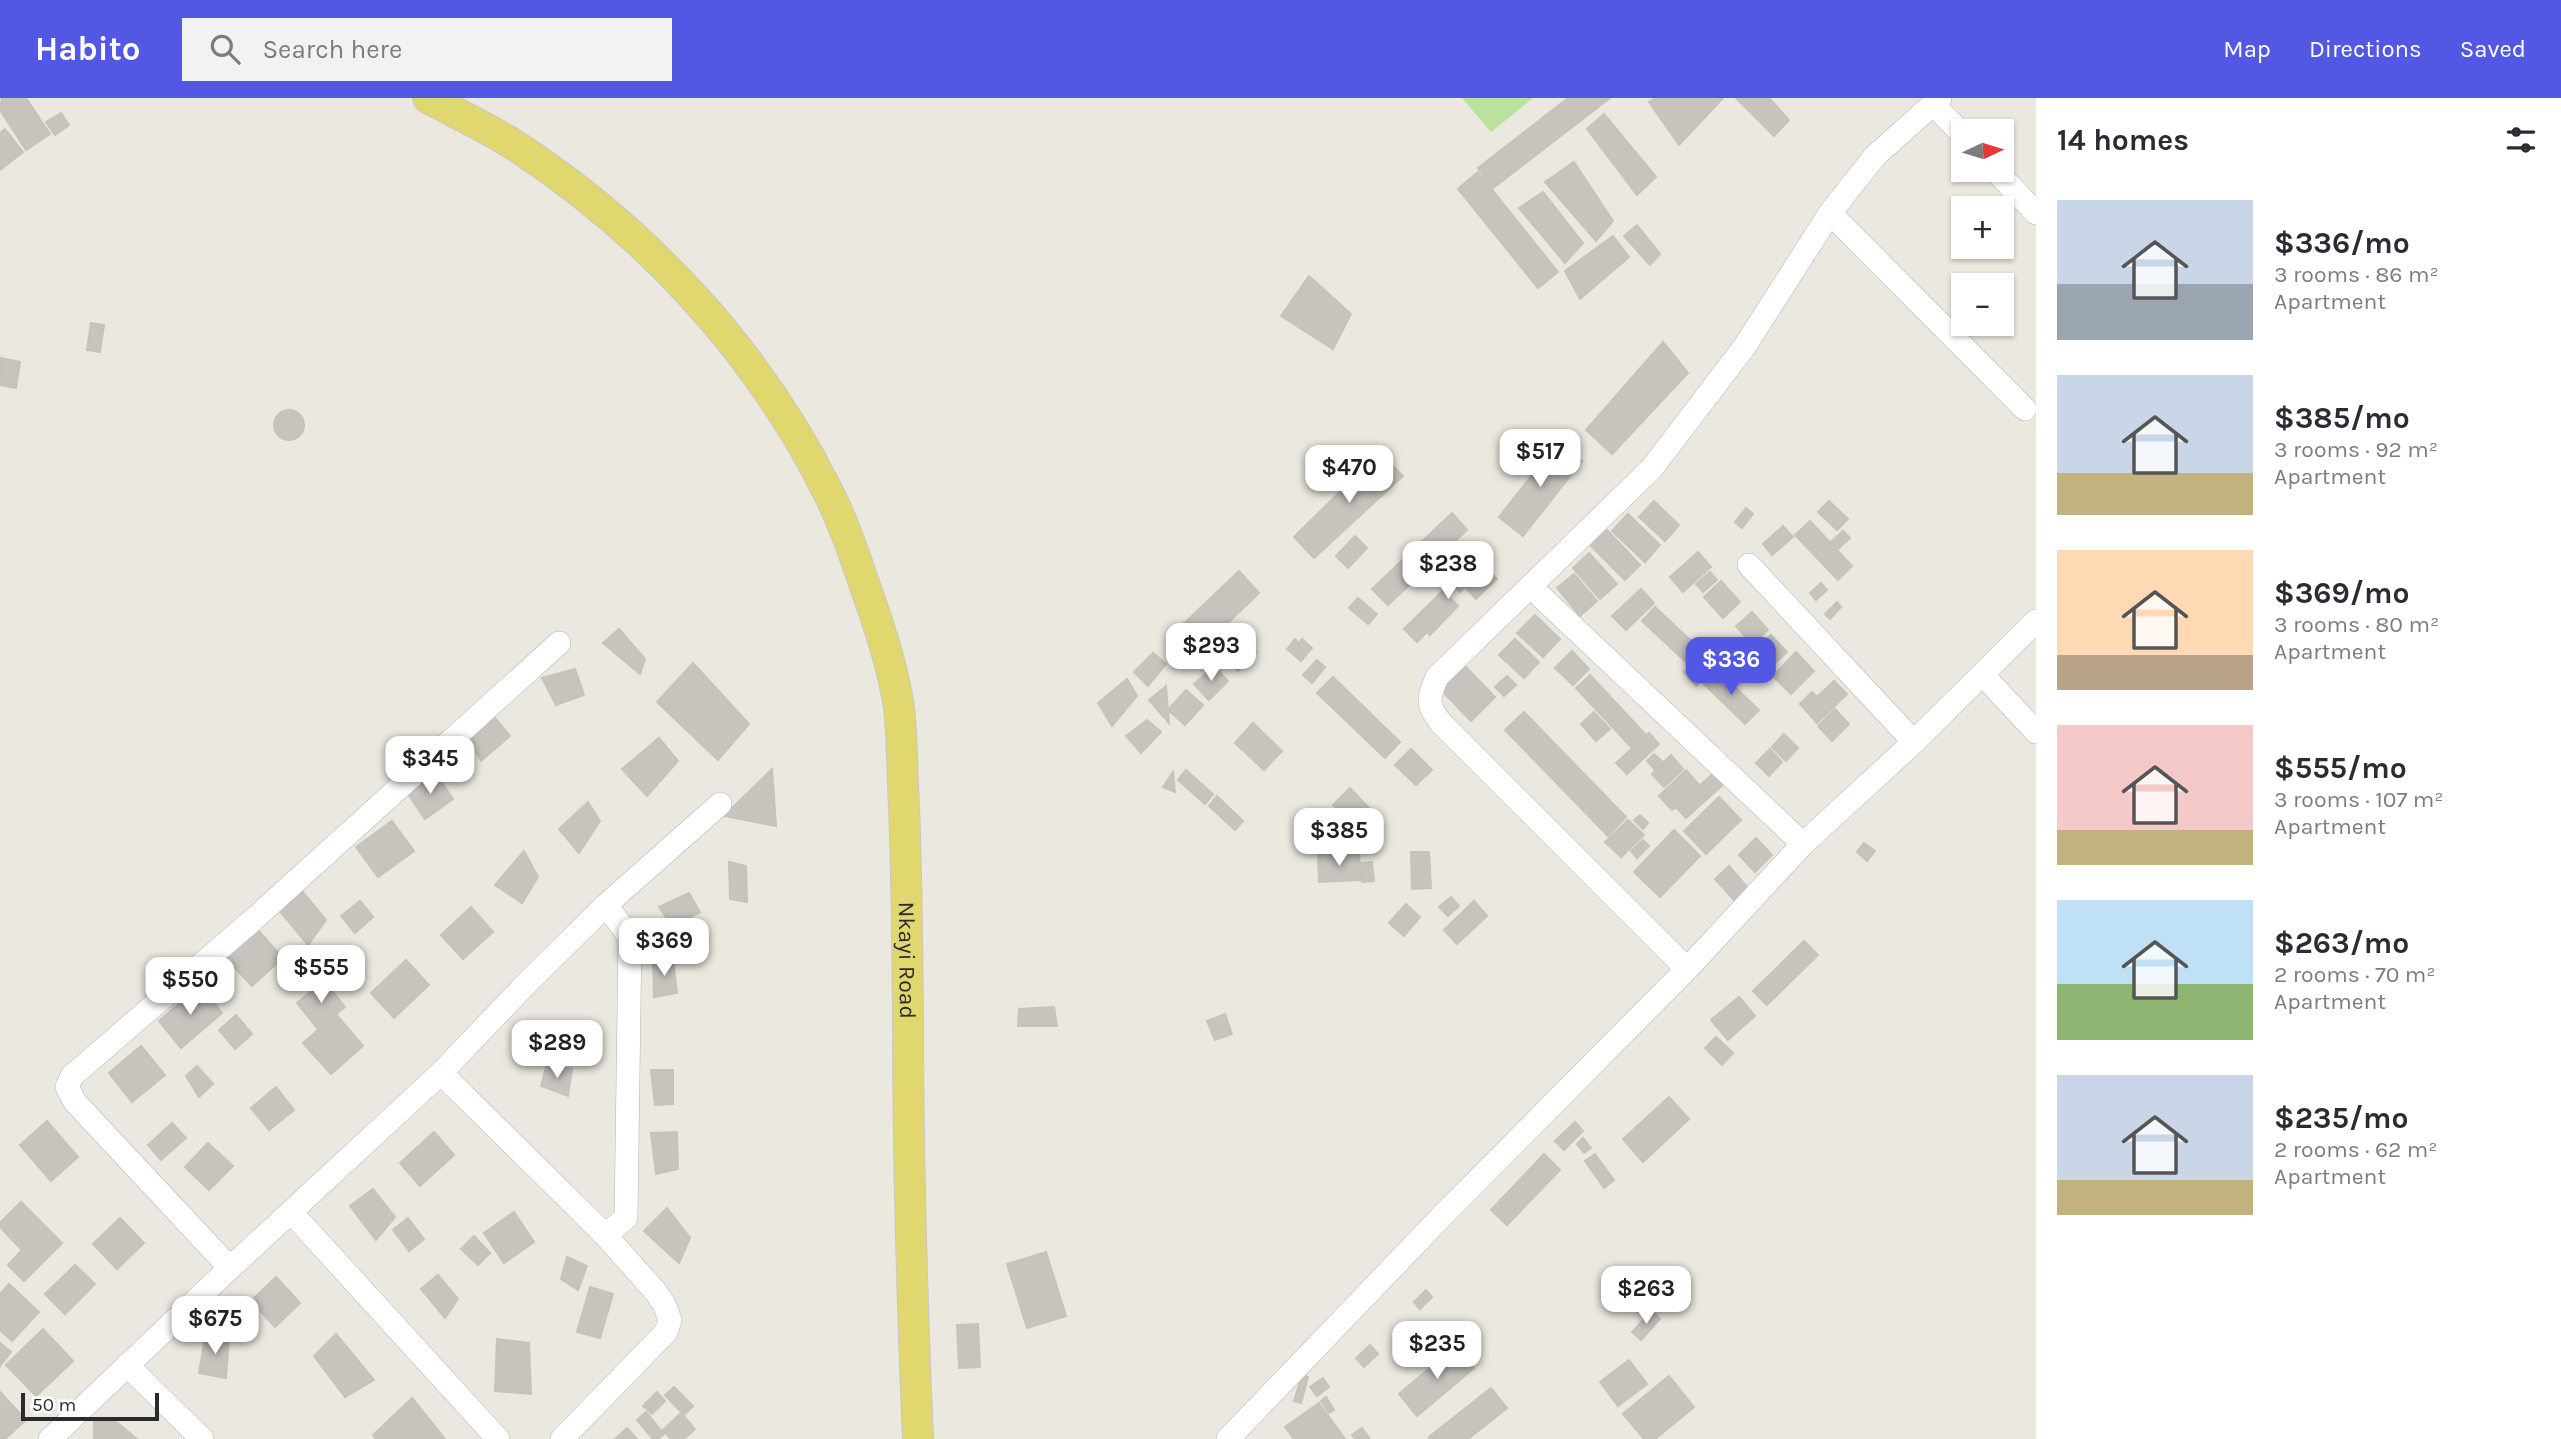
<!DOCTYPE html>
<meta charset="utf-8">
<style>
body{margin:0;font-family:Karla,sans-serif;background:#f2f2f3;color:#2b2b33;height:100vh;display:flex;flex-direction:column;font-size:26px;white-space:nowrap}
*{box-sizing:border-box;margin:0}
p{font-size:23px;color:#7c7c81}
.icon{flex:none;width:38px;height:38px;fill:none;stroke:currentColor;stroke-width:2;stroke-linecap:round;stroke-linejoin:round}
.map{position:relative;flex:1;overflow:hidden}
.details{display:flex;flex-direction:column;background:#fff;width:525px}
.details>*{flex:none}
.needle{width:46px;rotate:86deg}
.fabs{position:absolute;left:1951px;top:21px;display:grid;gap:14px}
.fabs a{display:grid;place-items:center;width:63px;height:63px;border-radius:0px;background:#fff;box-shadow:0 2px 5px #0004;font-size:35px}
.scale{position:absolute;left:21px;bottom:18px;width:138px;box-sizing:border-box;padding-left:7px;border:4px solid #2b2b2b;border-top:0;font-size:19px;line-height:24px;white-space:nowrap;color:#2b2b2b;-webkit-text-stroke:5px #fff;paint-order:stroke}
.price{position:absolute;translate:-50% -60px;padding:0 16px;border-radius:14px;background:#fff;color:#222;font-size:23px;line-height:46px;filter:drop-shadow(0 2px 4px #0008)}
.price::after{content:'';position:absolute;left:50%;top:42px;width:21px;height:16px;margin-left:-10px;background:inherit;clip-path:polygon(0 0,100% 0,50% 100%)}
.price.on{background:#5358e4;color:#fff}
ul{padding:0;list-style:none}
li{display:flex;align-items:center;gap:21px;height:175px;padding:0 21px}
li span{display:grid;place-items:center;flex:none;width:196px;height:140px;border-radius:0px;color:#555}
li>.icon{margin-inline-start:auto}
span .icon{width:84px;height:84px;fill:#fffc;stroke-width:1}
li b{font-size:30px}
h2{display:flex;justify-content:space-between;align-items:center;height:84px;padding:0 21px;font-size:30px}
header{display:flex;align-items:center;gap:42px;box-sizing:border-box;height:98px;padding:0 35px;background:#5358e4;color:#fff}
header strong{font-size:33px}
nav{display:flex;gap:38px;margin-inline-start:auto;font-size:24px}
.search{width:490px;height:63px;background:#f2f2f3;display:flex;align-items:center;gap:18px;box-sizing:border-box;padding:0 24px;border-radius:0px;color:#7c7c81;font-size:26px}
main{display:flex;flex:1;min-height:0}
.map>svg:first-child{display:block}
.pitch{fill:#bbe19f}
.building{fill:#c7c4be;stroke:#c6c4b9;stroke-width:2}
.lines{fill:none;stroke-linecap:round;stroke-linejoin:round}
.minor-casing{stroke:#b2b3bd;stroke-width:24}
.major-casing{stroke:#c8c8c8;stroke-width:32}
.minor{stroke:#fff;stroke-width:23}
.major{stroke:#e0d76f;stroke-width:30}
.labels{text-anchor:middle;stroke-width:5;stroke-linejoin:round;paint-order:stroke}
.street-label{font-size:23px;fill:#2b2b2b;stroke:#fff}
</style>
<header>
<strong>Habito</strong>
<div class="search"><svg class="icon" aria-label="search" viewBox="0 0 24 24"><circle cx="10" cy="10" r="6"/><path d="M15 15l6 6"/></svg>Search here</div>
<nav><a>Map</a><a>Directions</a><a>Saved</a></nav>
</header>
<main>
<div class="map">
<svg width="2036" height="1341" viewBox="0 0 2036 1341">
<rect width="100%" height="100%" fill="#ebe8df"/>
<path class="pitch" d="M1462,0H1533L1491,34Z"/>
<path class="building" d="M2,0H26L50,36L26,52L0,12Z
M1568,0H1610L1493,90L1478,70Z
M1655,0H1723L1679,47L1649,4Z
M1736,0H1769L1789,22L1774,38Z
M61,15L69,27L55,37L46,24Z
M1604,16L1656,79L1637,97L1587,31Z
M5,31L23,54L0,72V35Z
M1574,64L1613,123L1596,143L1545,84Z
M1478,74L1558,174L1538,190L1458,91Z
M1543,94L1583,145L1565,165L1519,110Z
M1637,127L1660,156L1650,167L1624,138Z
M1613,138L1629,159L1580,201L1565,173Z
M1309,178L1351,216L1333,251L1281,218Z
M91,225L104,227L100,254L87,252Z
M1663,244L1688,275L1612,356L1586,332Z
M1,260L20,264L16,290L0,287Z
M274 327a15 15 0 1 1 30 0a15 15 0 1 1-30 0Z
M1558,344L1582,363L1523,438L1499,419Z
M1379,355L1403,378L1314,460L1294,439Z
M1654,403L1679,427L1665,443L1639,419Z
M1829,403L1848,421L1837,432L1818,414Z
M1746,410L1753,416L1742,430L1735,424Z
M1452,415L1467,432L1388,507L1372,491Z
M1628,416L1660,447L1645,464L1612,433Z
M1810,423L1852,468L1838,482L1795,437Z
M1783,428L1793,439L1772,457L1763,446Z
M1607,432L1640,467L1625,482L1591,448Z
M1843,433L1850,440L1838,451L1831,444Z
M1355,438L1367,450L1348,470L1336,458Z
M1698,454L1711,469L1683,494L1670,479Z
M1589,455L1617,486L1600,501L1573,470Z
M1476,460L1497,481L1485,492L1474,480L1460,494L1456,490L1448,498L1458,508L1430,537L1427,534L1417,544L1404,531Z
M1239,473L1259,495L1196,556L1175,534Z
M1710,474L1717,482L1703,494L1696,486Z
M1574,476L1597,503L1580,518L1557,490Z
M1474,482L1484,493L1476,501L1466,490Z
M1721,483L1740,504L1723,520L1704,499Z
M1821,485L1827,492L1816,502L1810,495Z
M1641,491L1654,505L1626,532L1612,518Z
M1358,500L1377,516L1368,526L1349,510Z
M1837,504L1841,509L1830,521L1825,516Z
M1655,509L1701,552L1688,566L1642,523Z
M1752,514L1768,532L1752,546L1736,528Z
M1535,517L1560,541L1543,559L1517,535Z
M619,531L645,561L640,576L603,545Z
M1771,537L1787,554L1773,567L1757,550Z
M1242,540L1256,554L1238,573L1223,559Z
M1295,541L1299,545L1302,541L1312,550L1301,563L1287,551Z
M1515,541L1539,564L1524,580L1499,557Z
M1707,552L1720,565L1696,588L1684,574Z
M1572,553L1589,571L1573,587L1555,570Z
M1796,554L1814,573L1791,596L1773,578Z
M1153,555L1166,566L1148,588L1134,574Z
M1317,562L1325,569L1312,585L1303,577Z
M693,565L749,626L718,662L657,604Z
M1214,568L1228,583L1209,602L1194,586Z
M1465,568L1495,599L1471,623L1441,592Z
M575,571L584,597L556,607L542,580Z
M1716,571L1759,612L1745,626L1703,585Z
M1590,577L1645,636L1631,649L1576,590Z
M1507,578L1516,587L1504,598L1495,589Z
M1333,579L1400,644L1385,660L1317,595Z
M1127,581L1137,598L1112,628L1098,605Z
M1834,583L1847,596L1817,625L1800,606L1812,594L1817,599Z
M1166,588L1169,625L1149,602Z
M1186,592L1203,607L1185,627L1168,612Z
M1835,611L1849,626L1832,643L1818,628Z
M1524,614L1626,719L1608,738L1505,632Z
M1594,614L1610,631L1596,643L1581,626Z
M491,615L510,638L481,663L466,636Z
M1147,622L1161,634L1141,655L1126,638Z
M1253,625L1282,653L1264,672L1235,645Z
M1649,635L1659,646L1627,676L1616,665Z
M1784,636L1798,650L1786,663L1772,649Z
M659,640L678,663L647,698L622,671Z
M1411,651L1432,672L1416,687L1395,667Z
M1770,651L1782,664L1769,678L1756,665Z
M1654,656L1663,664L1655,672L1647,663Z
M1671,657L1683,671L1664,689L1652,676Z
M772,671L776,728L724,718Z
M1186,672L1213,696L1205,706L1178,682Z
M1686,672L1699,687L1672,712L1659,698Z
M1173,674L1175,694L1163,689Z
M1715,674L1725,685L1686,720L1676,709Z
M436,676L453,701L425,721L408,696Z
M1350,690L1370,711L1353,727L1333,707Z
M1217,698L1243,723L1235,732L1209,708Z
M1719,699L1741,722L1706,756L1684,733Z
M588,704L600,723L579,755L559,731Z
M1640,717L1648,725L1643,731L1634,722Z
M1628,722L1644,737L1621,759L1605,744Z
M392,723L414,753L378,779L356,749Z
M1674,732L1700,758L1660,799L1634,774Z
M1756,740L1772,757L1755,774L1739,757Z
M1643,742L1649,748L1637,760L1631,753Z
M1864,745L1875,753L1867,763L1857,754Z
M524,753L538,779L522,805L495,787Z
M1411,754H1429L1431,790L1412,791Z
M1359,755L1361,782L1319,784L1318,757Z
M729,764L746,768L747,804L730,801Z
M1372,764L1374,783L1362,784L1360,765Z
M1729,768L1748,790L1734,802L1715,781Z
M297,787L326,822L308,847L274,806Z
M689,795L700,814L673,829L659,809Z
M1451,799L1459,808L1448,818L1439,809Z
M360,803L373,819L355,835L341,818Z
M1474,803L1487,818L1457,846L1444,832Z
M1406,806L1420,819L1404,838L1389,825Z
M471,809L493,834L463,861L441,837Z
M257,831L283,860L252,888L226,860Z
M1804,843L1818,857L1767,907L1753,893Z
M406,862L429,887L394,920L371,895Z
M673,862L677,895L654,899L653,863Z
M324,883L345,909L318,931L297,905Z
M199,888L222,915L181,950L159,923Z
M1739,899L1755,918L1728,942L1711,922Z
M1054,909L1057,928H1018L1019,911Z
M336,916L363,948L331,976L303,945Z
M1225,916L1232,936L1215,942L1207,923Z
M236,917L252,936L235,951L219,932Z
M1716,939L1733,955L1722,967L1705,950Z
M141,948L165,977L132,1004L109,975Z
M197,968L213,986L199,999L186,978Z
M546,969L572,971L568,998L541,988Z
M651,972H673V1006L655,1007Z
M276,989L294,1012L269,1032L251,1010Z
M1669,999L1689,1021L1643,1064L1623,1041Z
M47,1023L78,1059L51,1083L20,1047Z
M1575,1024L1583,1033L1564,1052L1555,1043Z
M172,1025L186,1040L161,1062L148,1047Z
M434,1034L454,1057L420,1088L400,1065Z
M677,1034L678,1071L656,1076L651,1035Z
M1583,1040L1591,1050L1584,1055L1577,1046Z
M208,1045L233,1068L209,1092L185,1069Z
M1544,1056L1560,1072L1507,1127L1491,1112Z
M1595,1056L1614,1082L1604,1090L1585,1063Z
M373,1091L395,1119L376,1142L350,1108Z
M21,1104L62,1145L24,1183L8,1167L22,1152L0,1129V1125Z
M667,1110L690,1140L679,1165L644,1133Z
M514,1114L534,1144L504,1165L484,1135Z
M120,1120L144,1145L117,1171L93,1146Z
M408,1120L424,1141L409,1153L393,1132Z
M474,1138L490,1155L478,1167L461,1151Z
M1046,1154L1066,1218L1027,1230L1007,1166Z
M567,1159L587,1168L578,1192L561,1181Z
M75,1167L95,1186L65,1216L45,1196Z
M438,1177L458,1201L445,1220L421,1191Z
M276,1179L300,1205L275,1229L251,1203Z
M9,1186L39,1214L12,1243L0,1232V1196Z
M590,1189L613,1196L600,1240L577,1234Z
M1426,1192L1432,1199L1420,1211L1414,1204Z
M1652,1213L1660,1221L1641,1242L1632,1234Z
M978,1226L980,1269L959,1270L957,1227Z
M43,1231L73,1263L36,1298L6,1267Z
M206,1234L229,1239L226,1280L199,1275Z
M336,1236L374,1282L345,1299L314,1258Z
M497,1241L529,1245L531,1296L495,1293Z
M0,1245L11,1254L0,1268Z
M1370,1247L1378,1256L1364,1269L1356,1260Z
M1456,1248L1474,1270L1417,1318L1399,1296Z
M1629,1262L1647,1286L1618,1308L1600,1284Z
M1302,1277L1308,1279L1301,1305L1294,1303Z
M1669,1278L1694,1309L1655,1341H1644L1623,1316Z
M1323,1280L1329,1289L1317,1298L1310,1289Z
M674,1289L693,1308L684,1317L665,1297Z
M1491,1290L1507,1310L1468,1341H1430L1429,1339Z
M0,1294L26,1322L5,1341H0Z
M657,1294L665,1303L652,1316L643,1308Z
M1326,1299L1334,1312L1329,1315L1321,1303Z
M412,1300L445,1341H376L373,1337Z
M1319,1305L1345,1341H1294L1285,1329Z
M646,1314L664,1336L658,1341H653L637,1322Z
M681,1315L695,1331L684,1341H671L663,1332Z
M114,1322L137,1341H94V1324Z
M627,1330L637,1341H615Z
M1362,1330L1370,1341H1355L1352,1337Z"/>
<g class="lines">
<g class="minor-casing">
<path id="minor" d="M1933,6L1964,38
M1995,72L2036,115
M1830,115L2025,311
M1749,467L1914,644
M1531,489L1803,746
M1983,577L2036,634
M1687,871L1441,625C1426,605 1428,602 1437,579L1652,370L1745,248L1830,115L1875,58L1940,0
M441,975L605,1137L655,1193L664,1206L670,1222L666,1234L562,1341
M291,1114L498,1341
M605,1137L626,1120L630,839L606,807
M230,1170L75,1004L67,989L72,978L254,821L559,545
M127,1267L202,1341
M50,1341L230,1170L441,975L525,887L606,807L720,706
M1228,1341L1443,1117L1687,871L1803,746L1914,644L2036,523"/>
</g>
<g class="major-casing">
<g id="major">
<path id="s1" d="M428,0C457,16 488,30 516,48C646,133 757,252 827,392C842,421 853,453 864,485C878,525 893,568 899,610C902,636 902,662 903,687C907,764 907,841 908,918C908,1059 912,1200 918,1341"/>
</g>
</g>
<use href="#minor" class="minor"/>
<use href="#major" class="major"/>
</g>
<g class="labels">
<g class="street-label">
<text dy="8" stroke="none"><textPath href="#s1" startOffset="1052">Nkayi Road</textPath></text>
</g>
</g>
</svg>
<div class="fabs">
<a><svg class="needle" viewBox="-14 -14 28 28"><path d="M0-13l5 13h-10z" fill="#e53935"/><path d="M0 13l5-13h-10z" fill="#7c7c81"/></svg></a>
<a>+</a>
<a>−</a>
</div>
<div class="scale">50 m</div>
<b class="price" style="left:1540px;top:391px">$517</b>
<b class="price" style="left:1349px;top:407px">$470</b>
<b class="price" style="left:1448px;top:503px">$238</b>
<b class="price" style="left:1211px;top:585px">$293</b>
<b class="price on" style="left:1731px;top:599px">$336</b>
<b class="price" style="left:430px;top:698px">$345</b>
<b class="price" style="left:1339px;top:770px">$385</b>
<b class="price" style="left:664px;top:880px">$369</b>
<b class="price" style="left:321px;top:907px">$555</b>
<b class="price" style="left:190px;top:919px">$550</b>
<b class="price" style="left:557px;top:982px">$289</b>
<b class="price" style="left:1646px;top:1228px">$263</b>
<b class="price" style="left:215px;top:1258px">$675</b>
<b class="price" style="left:1437px;top:1283px">$235</b>
</div>
<section class="details">
<h2>14 homes<svg class="icon" aria-label="filters" viewBox="0 0 24 24"><path d="M4 7h16M4 17h16"/><circle cx="9" cy="7" r="2"/><circle cx="15" cy="17" r="2"/></svg></h2>
<ul>
<li><span style="background:linear-gradient(#c9d6e8 60%,#9aa5b1 0)"><svg class="icon" aria-label="home" viewBox="0 0 24 24"><path d="M3 11l9-7 9 7M6 9v11h12V9"/></svg></span><div><b>$336/mo</b><p>3 rooms · 86 m²</p><p>Apartment</p></div></li>
<li><span style="background:linear-gradient(#c9d6e8 70%,#c2b280 0)"><svg class="icon" aria-label="home" viewBox="0 0 24 24"><path d="M3 11l9-7 9 7M6 9v11h12V9"/></svg></span><div><b>$385/mo</b><p>3 rooms · 92 m²</p><p>Apartment</p></div></li>
<li><span style="background:linear-gradient(#ffd9b3 75%,#b9a48a 0)"><svg class="icon" aria-label="home" viewBox="0 0 24 24"><path d="M3 11l9-7 9 7M6 9v11h12V9"/></svg></span><div><b>$369/mo</b><p>3 rooms · 80 m²</p><p>Apartment</p></div></li>
<li><span style="background:linear-gradient(#f6c9c9 75%,#c2b280 0)"><svg class="icon" aria-label="home" viewBox="0 0 24 24"><path d="M3 11l9-7 9 7M6 9v11h12V9"/></svg></span><div><b>$555/mo</b><p>3 rooms · 107 m²</p><p>Apartment</p></div></li>
<li><span style="background:linear-gradient(#bfe0f5 60%,#8fb573 0)"><svg class="icon" aria-label="home" viewBox="0 0 24 24"><path d="M3 11l9-7 9 7M6 9v11h12V9"/></svg></span><div><b>$263/mo</b><p>2 rooms · 70 m²</p><p>Apartment</p></div></li>
<li><span style="background:linear-gradient(#c9d6e8 75%,#c2b280 0)"><svg class="icon" aria-label="home" viewBox="0 0 24 24"><path d="M3 11l9-7 9 7M6 9v11h12V9"/></svg></span><div><b>$235/mo</b><p>2 rooms · 62 m²</p><p>Apartment</p></div></li>
</ul>
</section>
</main>
